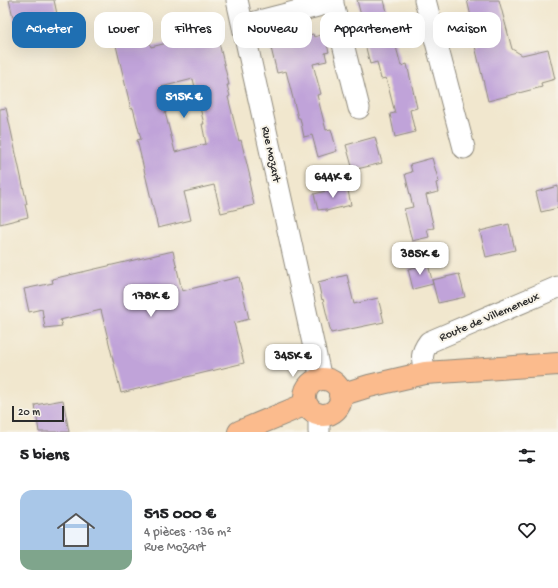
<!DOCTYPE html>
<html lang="fr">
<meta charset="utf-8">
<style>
body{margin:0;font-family:"Gochi Hand",sans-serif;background:#f2f2f2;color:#202124;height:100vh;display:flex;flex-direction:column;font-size:15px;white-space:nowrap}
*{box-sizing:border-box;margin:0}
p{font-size:13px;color:#757577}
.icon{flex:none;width:22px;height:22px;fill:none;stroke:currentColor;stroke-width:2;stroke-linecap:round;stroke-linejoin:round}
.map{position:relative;height:432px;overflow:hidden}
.drawer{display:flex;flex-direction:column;background:#fff;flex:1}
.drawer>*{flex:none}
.guide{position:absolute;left:12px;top:12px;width:534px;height:36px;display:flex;gap:8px}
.scale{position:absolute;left:12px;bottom:10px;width:52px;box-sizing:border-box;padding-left:4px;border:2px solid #2b2b2b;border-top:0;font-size:11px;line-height:14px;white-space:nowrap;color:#2b2b2b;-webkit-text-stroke:3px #f7f3e8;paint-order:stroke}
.price{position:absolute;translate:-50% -34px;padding:0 9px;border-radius:8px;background:#fff;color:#222;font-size:13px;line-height:26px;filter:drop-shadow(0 1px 2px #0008)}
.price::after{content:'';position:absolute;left:50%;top:24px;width:12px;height:9px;margin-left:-6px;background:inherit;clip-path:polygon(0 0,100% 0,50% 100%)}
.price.on{background:#1f6fb2;color:#fff}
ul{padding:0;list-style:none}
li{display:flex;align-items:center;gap:12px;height:100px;padding:0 20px}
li+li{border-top:1px solid #e0e0e0}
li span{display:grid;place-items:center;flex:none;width:112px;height:80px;border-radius:12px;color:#555}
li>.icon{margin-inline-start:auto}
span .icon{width:48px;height:48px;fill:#fffc;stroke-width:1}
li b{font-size:17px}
h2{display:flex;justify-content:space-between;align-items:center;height:48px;padding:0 20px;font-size:17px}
.tag{padding:0 14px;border-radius:12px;background:#fff;box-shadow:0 4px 16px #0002;font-size:14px;line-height:36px}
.tag.on{background:#1f6fb2;color:#fff}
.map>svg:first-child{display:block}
.building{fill:#c0a3d9;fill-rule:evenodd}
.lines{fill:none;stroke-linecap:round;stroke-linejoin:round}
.minor-casing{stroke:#8e897c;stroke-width:23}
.major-casing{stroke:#8e897c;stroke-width:24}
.minor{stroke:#fff;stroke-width:21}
.major{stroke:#fbbb8d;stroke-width:22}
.labels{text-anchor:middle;stroke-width:4;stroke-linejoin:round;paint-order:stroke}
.street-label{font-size:12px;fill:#2b2b2b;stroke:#f7f3e8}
</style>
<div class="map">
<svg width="558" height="432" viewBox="0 0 558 432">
<rect width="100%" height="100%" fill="#f7f3e8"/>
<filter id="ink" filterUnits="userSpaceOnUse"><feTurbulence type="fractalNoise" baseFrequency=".025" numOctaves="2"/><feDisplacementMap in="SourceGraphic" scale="8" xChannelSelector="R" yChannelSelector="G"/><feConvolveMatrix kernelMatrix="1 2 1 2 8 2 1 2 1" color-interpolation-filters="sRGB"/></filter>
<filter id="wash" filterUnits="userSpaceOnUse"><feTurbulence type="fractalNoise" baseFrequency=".012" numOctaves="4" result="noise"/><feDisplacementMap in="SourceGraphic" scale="16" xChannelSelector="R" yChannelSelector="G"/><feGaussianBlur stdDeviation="0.9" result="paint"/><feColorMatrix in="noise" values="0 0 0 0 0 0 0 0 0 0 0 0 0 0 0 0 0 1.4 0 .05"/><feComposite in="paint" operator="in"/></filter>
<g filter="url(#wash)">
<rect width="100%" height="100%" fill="#f1e7ce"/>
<g id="blocks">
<path class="building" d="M9,0H54L60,28L18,38Z
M357,0H384L401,66L407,64L417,108L410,110L415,132L395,137L390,114L395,113L386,78L381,79L377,62L370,64L365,44L368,43Z
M467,0H499L512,49L522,55L548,49L555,79L541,83L542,87L488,101L475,46L478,45Z
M213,17L229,85H227L230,96L228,97L239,141L241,140L251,181L249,182L254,205L221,213L214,185L184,192L191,220L158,228L137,140L141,139L133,108L131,109L115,41H117L115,30L145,23L151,47L183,39L180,25ZM193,79L204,124H202L206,144L175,152L165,112L167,111L161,87Z
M313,34L314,37L321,35L322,38L325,37L329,52L325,53L327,61L313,64L321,94L317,95L326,130L331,129L337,151L318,157L312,135L304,137L300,118H298L286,71L277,73L271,48L278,46L277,43Z
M6,108L27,204H25L28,217L0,224V109Z
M375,137L382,163L353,170L346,145Z
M432,158L439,182L436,183L438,192L426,195L434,228L427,229L429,237L412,241L404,209L413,207L405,174L412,172L410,164Z
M347,186L351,205L326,211V209L318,210L314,194Z
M558,186V208L541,212L536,192Z
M509,224L515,250L486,257L480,231Z
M173,251L182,291L239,277L249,319L234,323L244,363L121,393L101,310L60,320L62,326L45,328L42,309L29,312L24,289L53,283L52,279Z
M428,264L433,284L413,289L408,269Z
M459,274L465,297L438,303L432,280Z
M347,275L354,304L378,298L384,322L331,333L323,299L322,300L318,282Z
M63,400L69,432H39L35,405Z"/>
</g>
</g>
<g filter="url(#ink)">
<use href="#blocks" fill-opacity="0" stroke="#8e897c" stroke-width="1"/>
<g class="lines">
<g class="minor-casing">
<path id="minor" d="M237,0L321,379
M332,0L359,108
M425,0L464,148
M244,25L333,2
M425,373C422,359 420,354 429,342L558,287
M319,432V414"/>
</g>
<g class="major-casing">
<path id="major" d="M305 397a18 18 0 1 1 36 0a18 18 0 1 1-36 0Z
M340,395L369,386L425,373L558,364
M239,432L306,404"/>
</g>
<use href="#minor" class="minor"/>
<use href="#major" class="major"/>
</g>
</g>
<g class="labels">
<g class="street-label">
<text transform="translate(272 154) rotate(78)" y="4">Rue Mozart</text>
<text transform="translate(489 316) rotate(-23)" y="4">Route de Villemeneux</text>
</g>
</g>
</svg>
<div class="scale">20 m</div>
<b class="price on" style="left:184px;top:119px">515K €</b>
<b class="price" style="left:333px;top:199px">644K €</b>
<b class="price" style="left:420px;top:276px">385K €</b>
<b class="price" style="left:151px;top:318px">178K €</b>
<b class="price" style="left:293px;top:378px">345K €</b>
<div class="guide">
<a class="tag on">Acheter</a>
<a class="tag">Louer</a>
<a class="tag">Filtres</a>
<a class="tag">Nouveau</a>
<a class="tag">Appartement</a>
<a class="tag">Maison</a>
</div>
</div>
<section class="drawer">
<h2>5 biens<svg class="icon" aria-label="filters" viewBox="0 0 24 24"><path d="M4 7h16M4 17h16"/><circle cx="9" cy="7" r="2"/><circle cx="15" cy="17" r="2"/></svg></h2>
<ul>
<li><span style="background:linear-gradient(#a9c7e8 75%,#7fa58c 0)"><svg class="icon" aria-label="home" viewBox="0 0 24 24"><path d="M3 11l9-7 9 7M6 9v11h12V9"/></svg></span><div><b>515 000 €</b><p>4 pièces · 136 m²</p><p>Rue Mozart</p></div><svg class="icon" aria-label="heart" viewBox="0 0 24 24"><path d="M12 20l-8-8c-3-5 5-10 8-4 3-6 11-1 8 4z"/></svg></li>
</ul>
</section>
